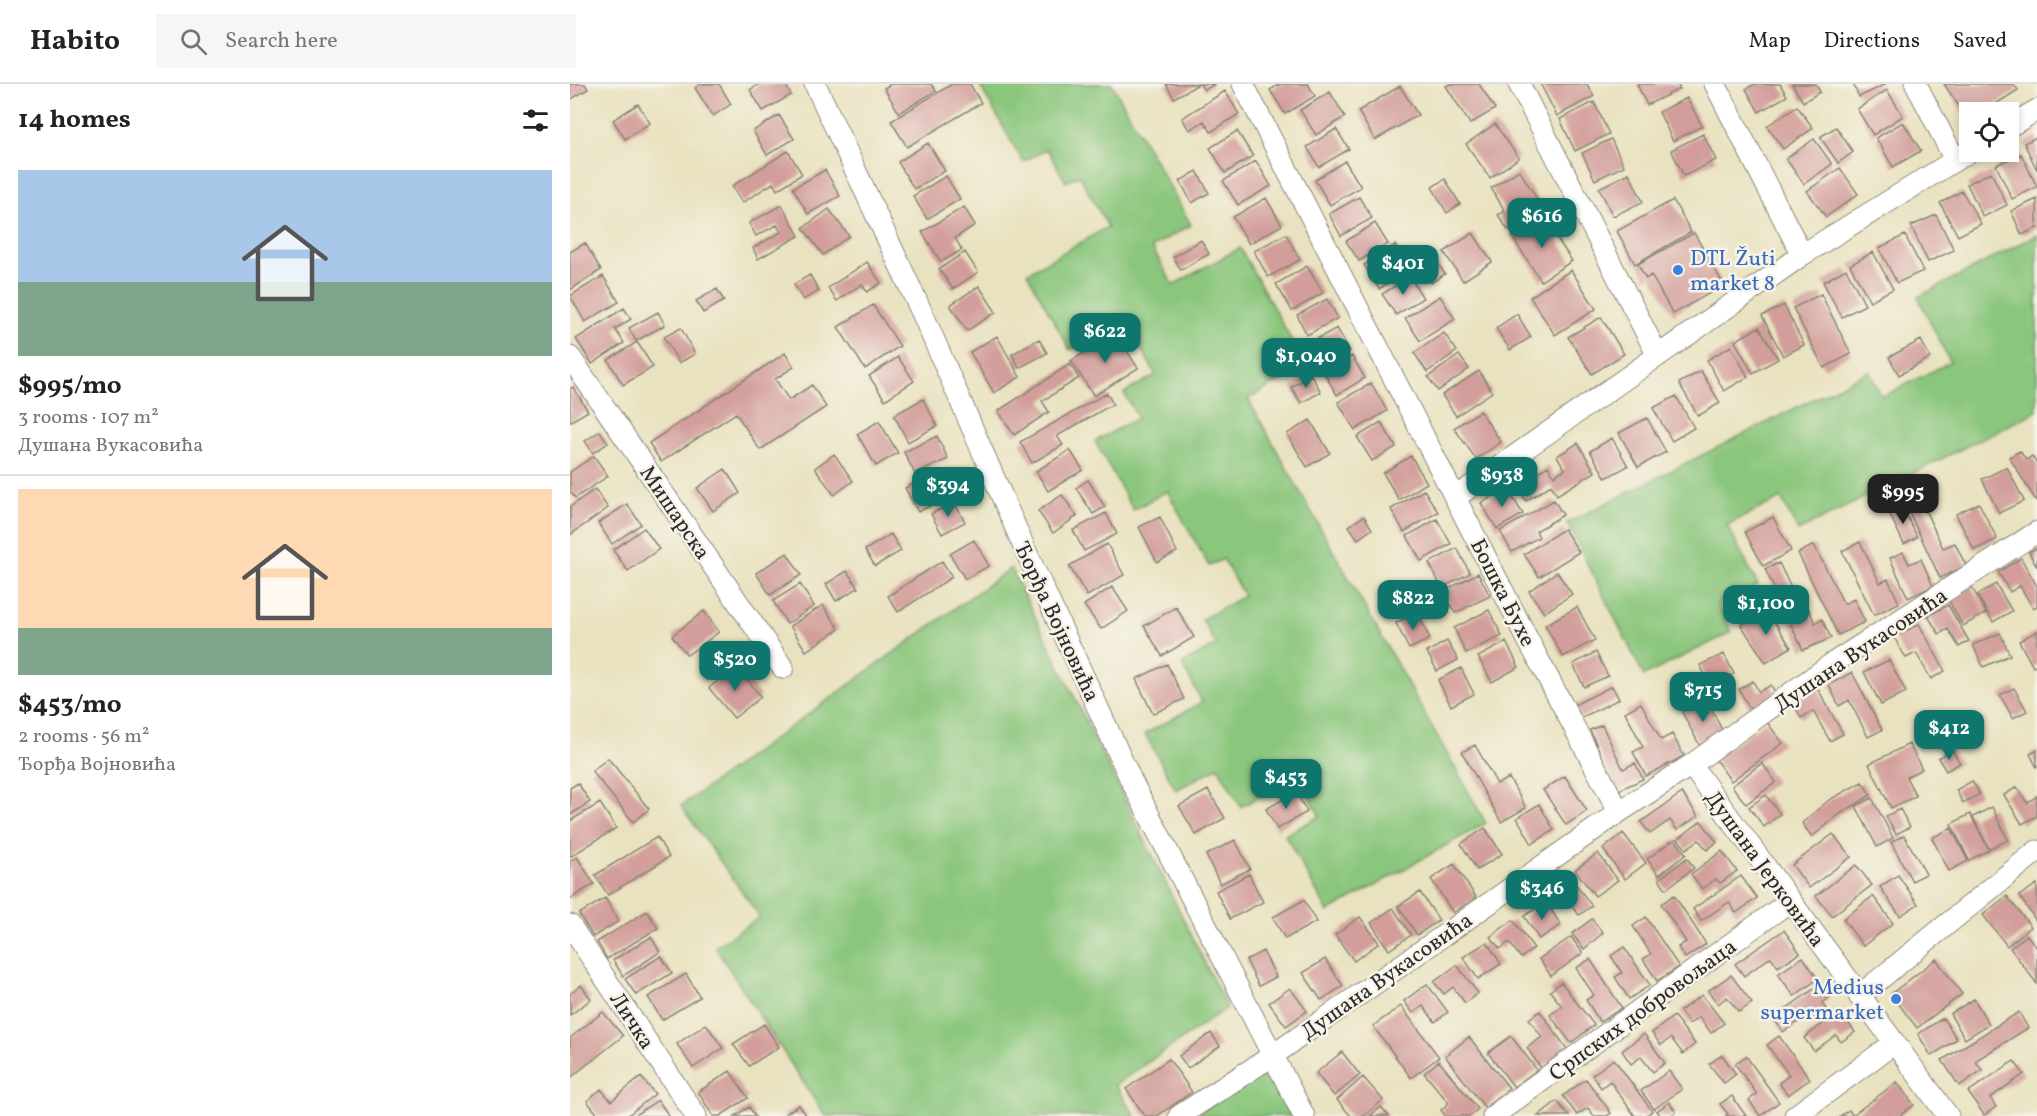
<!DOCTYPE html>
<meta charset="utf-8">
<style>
body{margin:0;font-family:Vollkorn,serif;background:#f6f6f6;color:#222;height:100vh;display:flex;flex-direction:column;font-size:22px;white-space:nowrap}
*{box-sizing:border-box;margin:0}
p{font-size:20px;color:#767676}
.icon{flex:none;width:33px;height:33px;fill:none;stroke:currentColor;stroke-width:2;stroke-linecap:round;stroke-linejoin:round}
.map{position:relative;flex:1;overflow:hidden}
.details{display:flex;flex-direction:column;background:#fff;width:570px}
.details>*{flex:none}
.buttons{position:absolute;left:1389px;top:18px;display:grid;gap:12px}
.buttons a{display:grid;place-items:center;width:60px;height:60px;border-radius:0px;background:#fff;box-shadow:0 3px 9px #0003;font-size:30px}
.price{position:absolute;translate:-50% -51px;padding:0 14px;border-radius:12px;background:#0f766e;color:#fff;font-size:20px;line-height:39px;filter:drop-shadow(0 2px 3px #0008)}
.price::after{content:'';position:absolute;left:50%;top:36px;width:18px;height:14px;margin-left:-9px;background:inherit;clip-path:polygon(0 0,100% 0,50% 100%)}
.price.on{background:#222;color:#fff}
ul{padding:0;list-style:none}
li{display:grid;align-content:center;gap:12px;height:318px;padding:0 18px}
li+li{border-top:2px solid #e0e0e0}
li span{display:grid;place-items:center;height:186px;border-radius:0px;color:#555}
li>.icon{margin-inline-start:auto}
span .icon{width:108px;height:108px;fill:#fffc;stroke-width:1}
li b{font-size:26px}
h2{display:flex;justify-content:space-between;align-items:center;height:72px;padding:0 18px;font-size:26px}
header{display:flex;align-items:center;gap:36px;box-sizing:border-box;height:84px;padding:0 30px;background:#fff;border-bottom:2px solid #e0e0e0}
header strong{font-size:28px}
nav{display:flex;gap:33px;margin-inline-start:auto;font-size:21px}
.search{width:420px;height:54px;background:#f6f6f6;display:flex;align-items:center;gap:15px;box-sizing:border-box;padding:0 21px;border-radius:0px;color:#767676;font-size:22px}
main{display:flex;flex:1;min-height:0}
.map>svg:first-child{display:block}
.green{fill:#8ac67b;stroke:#5a7853;stroke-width:1.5}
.building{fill:#d29d9a}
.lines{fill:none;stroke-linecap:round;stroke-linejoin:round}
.street-casing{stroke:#8a8676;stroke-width:23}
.street{stroke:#fff;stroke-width:21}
.shop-dot{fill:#3f7fe0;stroke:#f7f3e8;stroke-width:2}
.labels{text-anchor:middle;stroke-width:5;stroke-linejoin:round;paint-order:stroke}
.shop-label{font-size:22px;fill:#366cbe;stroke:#f7f3e8;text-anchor:start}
.street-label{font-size:22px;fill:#2b2b2b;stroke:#f7f3e8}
</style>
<header>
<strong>Habito</strong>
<div class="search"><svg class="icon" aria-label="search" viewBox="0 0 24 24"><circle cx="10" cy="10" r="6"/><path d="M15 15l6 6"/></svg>Search here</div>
<nav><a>Map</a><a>Directions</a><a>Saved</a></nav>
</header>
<main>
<section class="details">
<h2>14 homes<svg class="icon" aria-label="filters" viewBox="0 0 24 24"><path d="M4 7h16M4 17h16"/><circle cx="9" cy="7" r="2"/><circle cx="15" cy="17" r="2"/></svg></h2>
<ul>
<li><span style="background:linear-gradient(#a9c7e8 60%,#7fa58c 0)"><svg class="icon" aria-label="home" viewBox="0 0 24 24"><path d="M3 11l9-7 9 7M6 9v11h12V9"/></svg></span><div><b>$995/mo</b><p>3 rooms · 107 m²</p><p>Душана Вукасовића</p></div></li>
<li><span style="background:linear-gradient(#ffd9b3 75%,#7fa58c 0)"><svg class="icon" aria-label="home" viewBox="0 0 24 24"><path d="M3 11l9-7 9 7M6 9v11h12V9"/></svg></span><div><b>$453/mo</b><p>2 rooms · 56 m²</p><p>Ђорђа Војновића</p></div></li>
</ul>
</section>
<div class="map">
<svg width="1467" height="1032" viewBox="0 0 1467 1032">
<rect width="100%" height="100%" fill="#f7f3e8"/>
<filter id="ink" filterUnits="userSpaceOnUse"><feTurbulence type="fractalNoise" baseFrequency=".0167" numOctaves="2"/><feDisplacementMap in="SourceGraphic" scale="12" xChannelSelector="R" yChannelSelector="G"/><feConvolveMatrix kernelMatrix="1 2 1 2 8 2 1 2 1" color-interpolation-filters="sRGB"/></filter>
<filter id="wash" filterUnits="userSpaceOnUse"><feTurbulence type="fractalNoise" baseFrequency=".008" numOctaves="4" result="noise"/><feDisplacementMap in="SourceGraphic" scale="24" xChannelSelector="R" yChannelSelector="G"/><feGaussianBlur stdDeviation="1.35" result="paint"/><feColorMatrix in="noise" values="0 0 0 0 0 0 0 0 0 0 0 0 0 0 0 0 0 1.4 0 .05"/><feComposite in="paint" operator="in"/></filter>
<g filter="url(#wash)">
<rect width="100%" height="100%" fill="#e9e2c0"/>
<path class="green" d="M409,0H542L621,141L582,163L603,201L670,164L736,282L678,315L916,739L758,828L715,751L750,732L727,692L671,723L648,683L606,706L575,650L632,618L612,580L646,561L632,535L674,512L653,475L639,482L597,407L563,426L525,357L568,334L554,309L586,291L554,235L500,266L457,189L538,143L509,91L496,98L477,65L453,78Z
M1467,151V327L1228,447L1211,414L1157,441L1188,501L1148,521L1162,548L1074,592L997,439L1299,287L1312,313L1380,278L1348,213Z
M441,484L657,924L545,1001L565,1032H255L145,863L190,833L111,722Z
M700,987L720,1032H623Z"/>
<g id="blocks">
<path class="building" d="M0,0H15L18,5L0,16Z
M131,0H149L161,20L143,32L125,4Z
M189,0H215L221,11L193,27L180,6Z
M321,0H361L366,7L329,29L314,4Z
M382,0H400L411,19L337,63L321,37Z
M596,0H629L604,14Z
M630,0H645L634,6Z
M710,0H738L745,12L715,30L700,6Z
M880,0H909L925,25L900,40L876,2Z
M973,0H1017L1024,12L987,32L971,1Z
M1067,0H1107L1110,5L1077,21Z
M1185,0H1210L1217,12L1189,28L1176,5Z
M1222,0H1246L1250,8L1233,18Z
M1283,0H1316L1289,13Z
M1374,0H1444L1448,6L1413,28H1400V39Z
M830,2L848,31L805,56L788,27Z
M1317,6L1333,32L1303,51L1287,25Z
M655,7L669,30L641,48L634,37L619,46L612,34Z
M760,8L775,33L746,51L730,26Z
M1117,14L1132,42L1103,57L1089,28Z
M1024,18L1039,50L1005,67L990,35Z
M68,20L80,39L55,55L43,36Z
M1227,22L1243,44L1213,65L1197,42Z
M209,31L224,55L197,71L183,47Z
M1333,38L1351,67L1323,83L1306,54Z
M925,40L949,74L920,94L896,60Z
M1266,43L1283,68L1268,79L1250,53Z
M766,45L779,65L749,83L737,63Z
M667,47L683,72L655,89L640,64Z
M1133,50L1146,76L1114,92L1101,66Z
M1467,53V86L1454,59Z
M1041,55L1054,82L1025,96L1012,69Z
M1244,55L1262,80L1234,100L1216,75Z
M358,59L375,87L344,105L328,78Z
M218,67L232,90L207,106L203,99L172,119L162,102Z
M1451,70L1467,103L1442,115L1426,81Z
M686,77L701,102L668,121L653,97Z
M775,77L791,103L760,121L745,96Z
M1270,84L1288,110L1256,133L1237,107Z
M255,86L270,112L238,130L223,104Z
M949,86L973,124L938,146L928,131L935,127L921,104Z
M627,87L639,109L622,119L610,97Z
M1421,88L1437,121L1413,133L1397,100Z
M1059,89L1073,118L1043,132L1029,104Z
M376,92L390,115L357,135L343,112Z
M875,95L890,120L877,129L862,103Z
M1392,107L1411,140L1388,152L1370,119Z
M789,113L802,134L771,152L759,130Z
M696,114L712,141L679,160L663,133Z
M1467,115V144L1452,151L1441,127Z
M1103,116L1121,148L1065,180L1047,147Z
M212,121L229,152L188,175L183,164L211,148L207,141L186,152L179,139Z
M394,123L405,141L385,154L392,166L371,178L352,148Z
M259,125L279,152L253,171L233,144Z
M1366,131L1384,166L1358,178L1341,142Z
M973,133L1002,177L971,197L942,153Z
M805,139L818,160L789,177L776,157Z
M903,149L922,178L893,197L874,168Z
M1124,149L1154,201L1103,230L1081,191L1076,195L1068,180Z
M716,150L730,176L698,193L684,167Z
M1335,151L1353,187L1327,199L1309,164Z
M631,156L639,170L611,186L603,173Z
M15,159L31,186L0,206V168Z
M825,161L840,185L809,205L794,181Z
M395,168L408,188L383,205L369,185Z
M1303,168L1323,205L1300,217L1280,181Z
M864,174L875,190L861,199L850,183Z
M297,178L311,199L297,208L292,200L267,217L258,204Z
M737,182L753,209L722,227L706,200Z
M1276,185L1295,221L1272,233L1253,198Z
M1001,186L1026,225L985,251L960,213Z
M240,191L249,207L233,216L224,200Z
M33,192L49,218L15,238L0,212Z
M840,193L853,214L826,231L812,210Z
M409,202L426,228L397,247L380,221Z
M147,205L154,217L133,229L126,217Z
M1251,210L1281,270L1254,284L1223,224Z
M870,212L885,235L850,257L835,234Z
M757,215L768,234L737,251L727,231Z
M303,221L330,262L295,285L268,243Z
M1214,221L1234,261L1213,272L1192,232Z
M54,224L61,235L45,245L54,259L22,280L6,255Z
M88,228L95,241L66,257L59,244Z
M947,230L961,253L940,266L926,244Z
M1031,233L1054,270L1022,290L998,253Z
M1189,243L1208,275L1183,289L1165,257Z
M111,244L125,270L109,279L94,253Z
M767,244L780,267L752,283L739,259Z
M545,248L568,284L524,312L501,277Z
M874,249L887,267L857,288L844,269Z
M427,252L450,293L424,309L400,268Z
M469,255L477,269L449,284L442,270Z
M1351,256L1360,274L1329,291L1319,273Z
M67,258L83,283L53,301L38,276Z
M1161,262L1178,293L1154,307L1137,276Z
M215,269L224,283L205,295L219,316L242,301L256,323L190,366L166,329L91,378L79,359Z
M889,271L899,285L868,307L858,293Z
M782,272L795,294L767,311L754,289Z
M328,273L344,297L315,316L299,292Z
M500,280L509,294L472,317L479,328L444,351L428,327Z
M909,287L922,308L886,332L872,311Z
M1131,287L1150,319L1128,332L1109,299Z
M741,291L751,308L731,319L721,303Z
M801,299L817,327L785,346L768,318Z
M3,303L18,327L0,338V305Z
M537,309L543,320L487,352L493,361L462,379L450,358Z
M1106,312L1124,344L1102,357L1083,324Z
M353,315L367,342L338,358L324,331Z
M910,327L931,358L906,375L884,344Z
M1077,334L1096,368L1068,383L1049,349Z
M740,336L760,369L737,383L717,350Z
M309,337L328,369L306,382L287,350Z
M811,338L826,363L802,377L787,353Z
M30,347L38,359L23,369L15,357Z
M367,352L378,375L345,390L334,368Z
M1042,354L1058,382L1036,394L1020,367Z
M1008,359L1025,388L987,411L981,401L956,417L946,401L978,382L984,392L995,385L987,372Z
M500,366L513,386L478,407L466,387Z
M1450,367L1456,376L1462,372L1467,380V418L1439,373Z
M264,370L283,397L264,411L245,384Z
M24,372L38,392L5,414L0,407V388Z
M841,372L857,399L829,416L813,389Z
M1437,383L1454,417L1429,429L1412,395Z
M155,385L170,409L143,427L127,404Z
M368,387L381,411L348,428L335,404Z
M518,396L535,423L523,430L506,404Z
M937,404L953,430L927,445L911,419Z
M25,405L38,424L0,451V423Z
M854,406L868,428L834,448L821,425Z
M492,411L507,432L483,449L468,427Z
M1348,411L1373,464L1385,459L1396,482L1370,494L1334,417Z
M984,416L993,431L966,447L969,453L942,468L930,447Z
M384,418L395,438L372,450L361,430Z
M1409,419L1427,455L1404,466L1386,430Z
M57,420L71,440L42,460L28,439Z
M1332,422L1347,453L1334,460L1319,429Z
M536,429L547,450L514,467L503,446Z
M794,432L802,445L788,455L779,442Z
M590,433L607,468L587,478L569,443Z
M1203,433L1221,467L1193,482L1175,448Z
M867,435L881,460L851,477L837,452Z
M74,444L89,465L58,487L43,466Z
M994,445L1009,468L969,493L954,470Z
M321,450L331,467L305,482L295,466Z
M404,456L419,482L395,495L380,470Z
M1290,458L1310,499L1318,495L1329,519L1304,531L1272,467Z
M537,460L554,491L517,512L499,482Z
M1244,461L1274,520L1284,515L1295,538L1268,551L1228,469Z
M887,464L900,489L872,504L859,479Z
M1467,464V483L1459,468Z
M1333,468L1339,480L1351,475L1363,502L1338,514L1320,474Z
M217,469L231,491L200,511L186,489Z
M1451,474L1467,502V522L1463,524L1450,502L1440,508L1428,488Z
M372,477L382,493L328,528L318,512Z
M1209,479L1230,522L1236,519L1245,539L1252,535L1261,554L1233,566L1195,485Z
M277,487L288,504L266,517L256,500Z
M987,488L1002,510L974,529L959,507Z
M908,489L920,512L885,529L874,507Z
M230,500L244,522L217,540L203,517Z
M1426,500L1442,527L1423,538L1407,511Z
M1401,502L1416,529L1393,542L1378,515Z
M542,503L558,527L531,545L514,521Z
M253,521L269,545L236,567L220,542Z
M1378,521L1399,557L1389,563L1378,545L1369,550L1358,532Z
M606,523L624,553L592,572L574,542Z
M1007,523L1025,556L993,573L975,541Z
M1196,525L1221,563L1196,579L1171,541Z
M919,526L932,552L896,569L884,544Z
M134,527L149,548L117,571L102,552Z
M847,528L860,555L839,565L826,539Z
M1349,540L1375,587L1361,595L1346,569L1336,574L1324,553Z
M1467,547V581L1463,583L1449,557Z
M1430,549L1440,571L1413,583L1403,561Z
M877,557L888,576L867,587L857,568Z
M936,558L949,583L922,598L908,573Z
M1026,568L1038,592L1014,603L1003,580Z
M1154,570L1164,590L1140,601L1130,581Z
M1319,576L1336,608L1311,621L1294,588Z
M597,580L614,615L583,630L566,595Z
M166,582L191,613L164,634L139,604Z
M891,584L904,610L881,622L868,596Z
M1282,588L1312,646L1298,653L1279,616L1269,622L1259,601Z
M1183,597L1189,608L1201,601L1208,614L1181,627L1169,605Z
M1042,602L1049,615L1011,634L1004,621Z
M1444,604L1457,627L1443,634L1430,611Z
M1248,605L1273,650L1260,657L1243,627L1231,634L1223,619Z
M1137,616L1154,650L1130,662L1112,628Z
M1071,619L1091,656L1102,650L1114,672L1076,692L1063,668L1073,663L1055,628Z
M1196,637L1213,659L1161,697L1145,675Z
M1032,641L1053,685L1065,679L1073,695L1047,707L1020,646Z
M1339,660L1352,685L1336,693L1346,712L1321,724L1299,680Z
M905,661L927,700L939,694L956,724L931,738L892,668Z
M1382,666L1390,679L1376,687L1368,674Z
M1467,666V684L1460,670Z
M38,674L79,725L63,738L22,687Z
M1192,679L1206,698L1176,720L1162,702Z
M995,692L1017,727L996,741L973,706Z
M1402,697L1410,710L1393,719L1386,706Z
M1292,698L1301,711L1270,730L1242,753L1232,739L1259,716Z
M8,699L20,718L0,731V704Z
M1447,703L1457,719L1467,712V732L1452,740L1434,711Z
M638,706L655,734L626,751L609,722Z
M726,708L737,728L707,745L696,725Z
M1112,709L1128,732L1107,746L1100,736L1080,750L1071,738Z
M1196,711L1210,730L1194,743L1179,723Z
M1302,714L1323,754L1307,763L1286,722Z
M30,719L46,744L0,773V737Z
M969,720L984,746L962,760L947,734Z
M1422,723L1438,756L1419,765L1403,733Z
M1330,725L1340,743L1326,750L1316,732Z
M1400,730L1419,766L1399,776L1381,740Z
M1131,737L1147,758L1137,766L1129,756L1116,765L1108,755Z
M915,744L932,770L907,786L891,760Z
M1381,744L1398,777L1379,787L1362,754Z
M1053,749L1076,779L1055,795L1033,765Z
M1263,750L1281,773L1239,804L1222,781Z
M1334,751L1356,790L1342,797L1321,758Z
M87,753L99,773L38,811L25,791Z
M1105,755L1116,770L1089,791L1077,775Z
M665,756L680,785L650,800L636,771Z
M1152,767L1167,787L1150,799L1146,795L1132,805L1121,790Z
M1028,769L1048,796L1025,812L1005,786Z
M7,773L24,800L0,815V777Z
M1117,774L1124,784L1096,805L1089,795Z
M884,780L906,813L883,829L861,795Z
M1286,781L1302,801L1262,832L1246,812Z
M679,790L693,818L660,835L646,807Z
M1328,791L1348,820L1330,832L1310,803Z
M1171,792L1187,814L1166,829L1159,818L1131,837L1123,825Z
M1001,794L1022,822L1009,831L997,816L988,823L978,810Z
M1467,800V838L1449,812Z
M850,808L869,836L847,851L828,822Z
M1104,811L1136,860L1115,874L1108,863L1116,858L1091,820Z
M1303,812L1323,839L1293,862L1273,835Z
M1437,812L1461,843L1437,862L1413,831Z
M35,814L49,837L23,853L9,830Z
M734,816L746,838L715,855L703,833Z
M976,818L991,841L969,855L954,832Z
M823,824L841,851L819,866L801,839Z
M77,827L88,844L37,875L27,858Z
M790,833L809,859L784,877L765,851Z
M1076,833L1109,883L1087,897L1073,875L1081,870L1063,842Z
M1022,835L1033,849L1014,865L1002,850Z
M943,836L964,864L951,874L939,858L930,865L920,853Z
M1214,846L1230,869L1208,883L1201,873L1174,892L1165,880Z
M1457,851L1467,864V900L1440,864Z
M81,853L90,868L53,892L43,876Z
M1001,853L1013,869L981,892L969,875Z
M917,858L931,880L908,895L893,873Z
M1054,863L1080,901L1059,915L1045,893L1052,889L1041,872Z
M693,867L706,893L689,902L676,876Z
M91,872L102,889L66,911L55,895Z
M1233,873L1248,895L1224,912L1208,890Z
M755,875L773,902L751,916L733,889Z
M1020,875L1052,924L1030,938L1016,916L1024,911L1006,884Z
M1366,875L1392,910L1347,944L1321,910Z
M887,881L908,909L895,919L883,903L874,910L864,898Z
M116,890L130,913L92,936L78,913Z
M1161,891L1182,919L1169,928L1157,913L1148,920L1138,907Z
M991,898L1024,941L1001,959L980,931L992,922L980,907Z
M857,900L878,928L865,938L853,922L843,929L834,917Z
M1251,900L1260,913L1252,919L1258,929L1244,938L1239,931L1213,948L1203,934Z
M11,901L21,915L0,931V910Z
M720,904L737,927L716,942L699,919Z
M1132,911L1154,939L1141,949L1129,933L1119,940L1110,927Z
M1404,915L1419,940L1395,955L1380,930Z
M831,922L869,973L841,994L803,942Z
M970,927L997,965L971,984L957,964L972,953L959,935Z
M1270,927L1285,948L1271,958L1266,951L1244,967L1234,954Z
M33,928L53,952L0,994V954Z
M1449,928L1458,944L1405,977L1412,986L1389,1002L1372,976Z
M1104,932L1125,960L1113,970L1101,954L1091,961L1082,949Z
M1373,934L1387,955L1361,972L1348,950Z
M136,940L153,964L123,984L107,960Z
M194,940L209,963L179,982L163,960Z
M641,949L650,962L618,984L609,972Z
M1074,950L1095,979L1083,988L1071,973L1061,980L1052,967Z
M941,952L967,986L944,1003L918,969Z
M1209,952L1240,995L1218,1011L1209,999L1219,991L1197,961Z
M899,953L939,1004L915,1024L875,972Z
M772,968L790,991L764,1012L746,989Z
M1152,971L1166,990L1154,999L1139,980Z
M1176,972L1209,1018L1190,1032L1179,1016L1187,1010L1165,980Z
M599,975L622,1008L587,1032H575L556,1005Z
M1044,975L1082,1027L1075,1032H1065L1040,997L1031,1004L1022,991Z
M869,977L908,1025L900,1032H875L871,1026L879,1019L854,989Z
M1444,977L1454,990L1420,1014L1426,1023L1414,1031L1398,1008Z
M160,987L178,1014L150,1032H143L128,1008Z
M1099,987L1112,1005L1084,1025L1071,1007Z
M71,993L85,1010L57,1032H29L17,1017L31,1005L41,1017Z
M793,993L813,1016L794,1032H781L767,1016Z
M1016,995L1041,1029L1037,1032H1024L1018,1024L1007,1031L993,1012Z
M1327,998L1344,1021L1329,1032H1286L1284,1030Z
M1162,1012L1176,1032H1156L1158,1030L1150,1020Z
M88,1016L99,1032H64Z
M987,1017L999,1032H968Z
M1099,1018L1106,1028L1100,1032H1091L1087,1027Z
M229,1021L237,1032H212Z
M179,1023L185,1032H165Z
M811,1023L819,1032H800Z
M1279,1026L1283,1032H1270Z"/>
</g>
</g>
<g filter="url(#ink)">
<use href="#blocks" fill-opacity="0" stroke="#8a8676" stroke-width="1.5"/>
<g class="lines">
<g class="street-casing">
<path id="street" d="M245,0L354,233L454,463L561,696L734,1032
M673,0L957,554L1049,728
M949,0L1088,272
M1145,0L1232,171
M1346,0L1385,76
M1438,43L1467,26
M0,273L213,584
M886,413L1232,171L1400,67
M1121,681L1378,1032
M0,841L126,1032
M1289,912L1467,767
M609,1032L702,972L1049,728L1121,681L1260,581L1467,448
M923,1032L1220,817
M1225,1032L1323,960"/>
</g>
<use href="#street" class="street"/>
</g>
</g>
<g class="shop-dot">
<circle cx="1108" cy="186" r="6"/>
<circle cx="1326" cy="915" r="6"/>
</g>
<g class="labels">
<g class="shop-label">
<text x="1120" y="181">DTL Žuti<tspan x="1120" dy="25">market 8</tspan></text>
<text x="1314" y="910" text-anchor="end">Medius<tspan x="1314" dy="25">supermarket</tspan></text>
</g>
<g class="street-label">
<text transform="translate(106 428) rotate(56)" y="8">Мишарска</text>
<text transform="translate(934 508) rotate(63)" y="8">Бошка Бухе</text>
<text transform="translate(488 537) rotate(65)" y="8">Ђорђа Војновића</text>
<text transform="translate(1290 565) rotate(-34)" y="8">Душана Вукасовића</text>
<text transform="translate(1196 784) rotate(54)" y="8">Душана Јерковића</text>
<text transform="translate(816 891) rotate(-35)" y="8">Душана Вукасовића</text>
<text transform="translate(1072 925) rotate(-36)" y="8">Српских добровољаца</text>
<text transform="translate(63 936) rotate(57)" y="8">Личка</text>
</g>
</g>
</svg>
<div class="buttons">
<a><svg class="icon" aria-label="locate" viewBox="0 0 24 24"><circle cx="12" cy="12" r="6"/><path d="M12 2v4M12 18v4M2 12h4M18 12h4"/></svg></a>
</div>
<b class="price" style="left:972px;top:165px">$616</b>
<b class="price" style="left:833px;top:212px">$401</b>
<b class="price" style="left:535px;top:280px">$622</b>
<b class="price" style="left:736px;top:305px">$1,040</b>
<b class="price" style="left:932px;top:424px">$938</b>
<b class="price" style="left:378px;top:434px">$394</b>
<b class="price on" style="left:1333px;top:441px">$995</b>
<b class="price" style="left:843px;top:547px">$822</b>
<b class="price" style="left:1196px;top:552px">$1,100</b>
<b class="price" style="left:165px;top:608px">$520</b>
<b class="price" style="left:1133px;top:639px">$715</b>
<b class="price" style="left:1379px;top:677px">$412</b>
<b class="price" style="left:716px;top:726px">$453</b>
<b class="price" style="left:972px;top:837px">$346</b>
</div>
</main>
